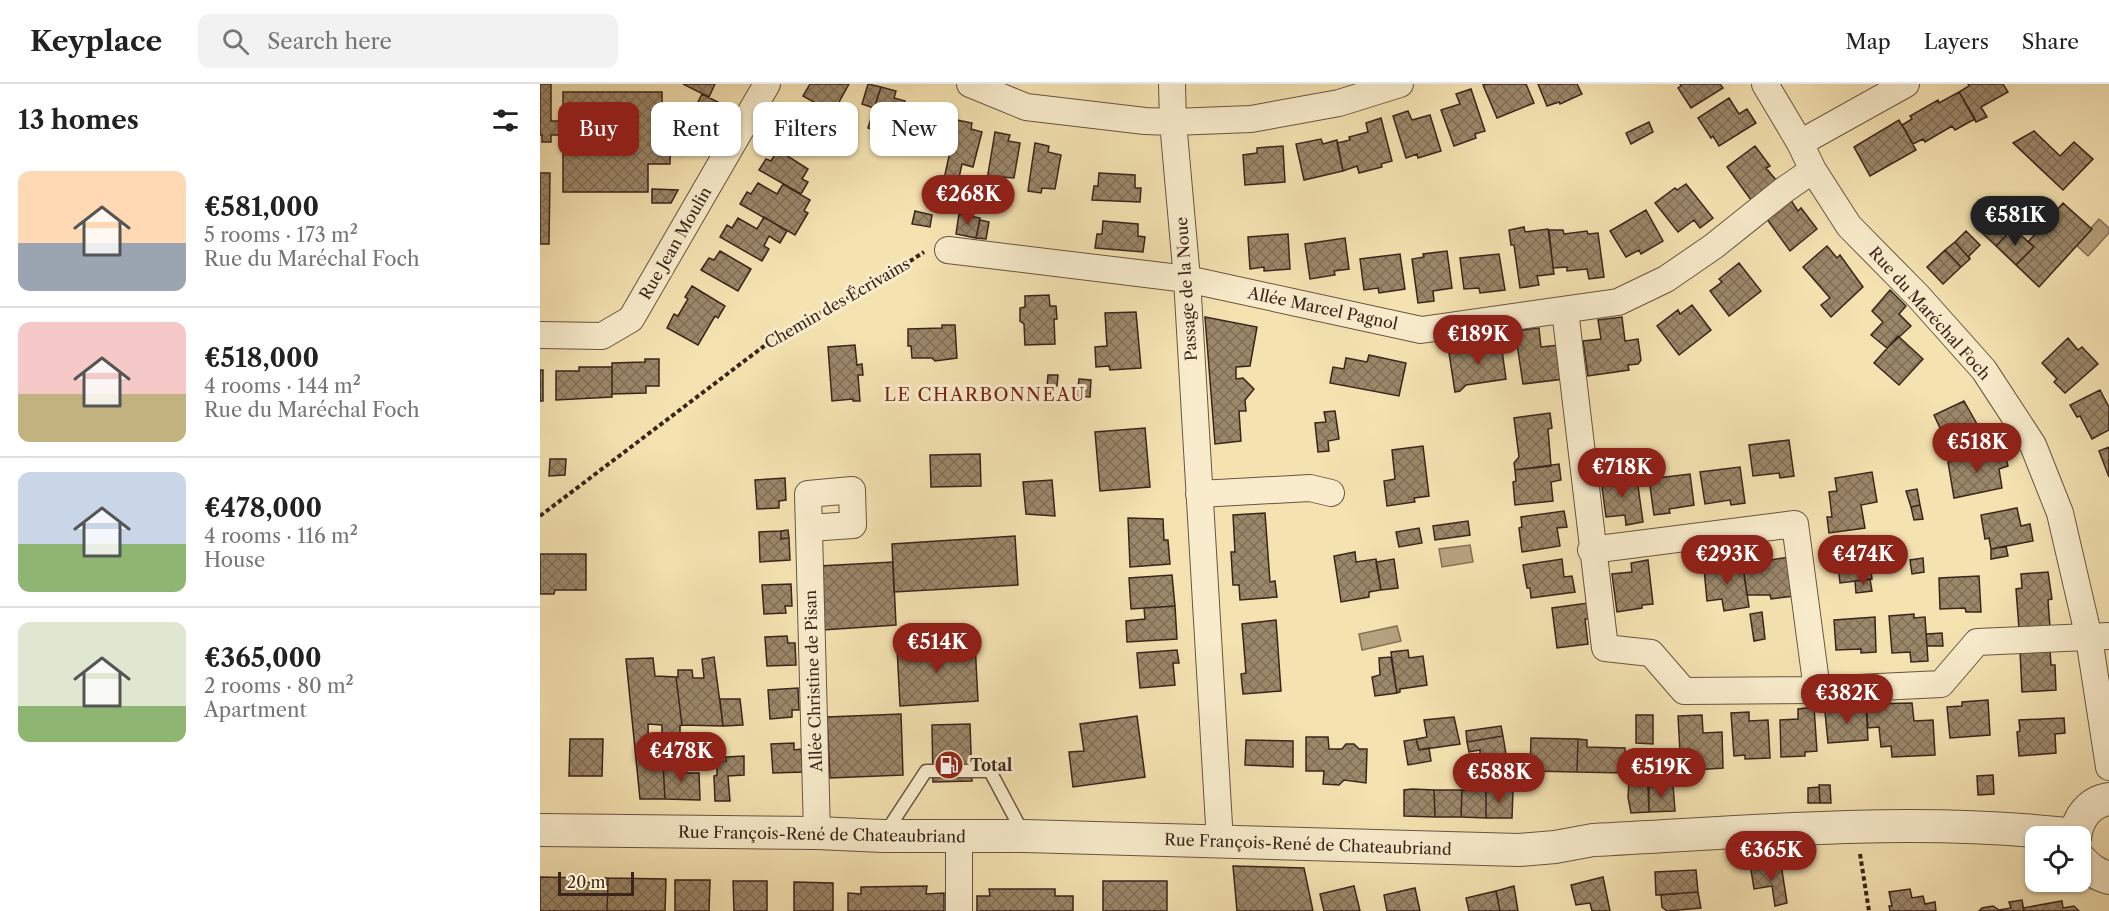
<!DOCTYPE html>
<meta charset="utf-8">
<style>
body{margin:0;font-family:"Libre Caslon Text",serif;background:#f2f2f2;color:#222;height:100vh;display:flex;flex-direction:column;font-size:22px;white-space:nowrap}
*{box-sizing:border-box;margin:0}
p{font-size:20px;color:#767676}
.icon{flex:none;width:33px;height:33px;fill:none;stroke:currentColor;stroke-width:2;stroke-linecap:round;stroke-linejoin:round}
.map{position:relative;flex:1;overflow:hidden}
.side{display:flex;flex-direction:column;background:#fff;width:540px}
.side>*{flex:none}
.banner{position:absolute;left:18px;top:18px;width:570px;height:54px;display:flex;gap:12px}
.fabs{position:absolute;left:1485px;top:742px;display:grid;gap:12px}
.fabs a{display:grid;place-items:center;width:66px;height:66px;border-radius:12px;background:#fff;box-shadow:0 2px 4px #0004;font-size:30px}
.scale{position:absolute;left:18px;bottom:15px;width:76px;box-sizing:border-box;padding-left:6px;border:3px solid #3a251c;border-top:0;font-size:16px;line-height:21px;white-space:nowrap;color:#3a251c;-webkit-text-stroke:4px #f8eccc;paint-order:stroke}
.price{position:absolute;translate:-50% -51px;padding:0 14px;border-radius:21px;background:#8f2418;color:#fff;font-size:20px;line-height:39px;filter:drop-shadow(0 2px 3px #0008)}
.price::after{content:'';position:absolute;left:50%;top:36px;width:18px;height:14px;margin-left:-9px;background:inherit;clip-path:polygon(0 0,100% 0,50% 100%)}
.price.on{background:#222;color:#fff}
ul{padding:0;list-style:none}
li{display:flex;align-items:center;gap:18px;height:150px;padding:0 18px}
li+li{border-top:2px solid #e0e0e0}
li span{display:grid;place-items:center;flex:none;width:168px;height:120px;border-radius:12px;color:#555}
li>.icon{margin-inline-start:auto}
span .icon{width:72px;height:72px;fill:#fffc;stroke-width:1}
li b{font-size:26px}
h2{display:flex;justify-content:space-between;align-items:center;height:72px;padding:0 18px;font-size:26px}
.tag{padding:0 21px;border-radius:12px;background:#fff;box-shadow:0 2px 4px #0004;font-size:21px;line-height:54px}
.tag.on{background:#8f2418;color:#fff}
header{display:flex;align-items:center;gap:36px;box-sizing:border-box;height:84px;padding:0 30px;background:#fff;border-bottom:2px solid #e0e0e0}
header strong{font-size:28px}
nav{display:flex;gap:33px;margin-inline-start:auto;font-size:21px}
.search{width:420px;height:54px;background:#f2f2f2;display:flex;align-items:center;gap:15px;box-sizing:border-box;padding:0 21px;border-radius:12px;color:#767676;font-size:22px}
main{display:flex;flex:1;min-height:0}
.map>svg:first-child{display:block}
.water{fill:#b5a27e;stroke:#847057;stroke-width:1.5}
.building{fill:url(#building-cross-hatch);stroke:#3a251c;stroke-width:1.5}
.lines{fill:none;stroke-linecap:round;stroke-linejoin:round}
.service-casing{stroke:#685441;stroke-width:15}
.minor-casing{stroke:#685441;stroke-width:28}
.tertiary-casing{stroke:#685441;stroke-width:34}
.path{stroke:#3a251c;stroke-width:4;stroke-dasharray:4.5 3;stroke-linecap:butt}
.service{stroke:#f8eccc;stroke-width:12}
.minor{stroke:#f8eccc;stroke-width:26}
.tertiary{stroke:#f8eccc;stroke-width:32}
.labels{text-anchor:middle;stroke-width:6;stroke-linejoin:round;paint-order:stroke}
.street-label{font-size:16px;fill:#3a251c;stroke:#f8eccc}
.poi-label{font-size:16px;font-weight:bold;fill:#3a251c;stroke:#f8eccc;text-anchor:start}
.neighbourhood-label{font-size:18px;letter-spacing:1.5px;fill:#7a1f14;stroke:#f8eccc}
</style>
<header>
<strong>Keyplace</strong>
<div class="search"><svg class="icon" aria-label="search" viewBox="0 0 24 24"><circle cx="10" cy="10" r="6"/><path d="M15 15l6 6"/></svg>Search here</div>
<nav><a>Map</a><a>Layers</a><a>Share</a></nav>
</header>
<main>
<section class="side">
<h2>13 homes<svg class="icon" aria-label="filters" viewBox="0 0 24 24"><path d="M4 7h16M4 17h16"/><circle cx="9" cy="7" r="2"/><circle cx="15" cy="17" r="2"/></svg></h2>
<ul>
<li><span style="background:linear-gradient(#ffd9b3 60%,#9aa5b1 0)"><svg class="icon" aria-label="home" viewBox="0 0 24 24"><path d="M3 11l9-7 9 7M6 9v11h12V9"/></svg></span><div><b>€581,000</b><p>5 rooms · 173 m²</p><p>Rue du Maréchal Foch</p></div></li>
<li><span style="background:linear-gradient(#f6c9c9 60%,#c2b280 0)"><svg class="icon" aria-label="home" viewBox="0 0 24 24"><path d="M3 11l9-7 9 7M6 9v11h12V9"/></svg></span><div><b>€518,000</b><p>4 rooms · 144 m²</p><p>Rue du Maréchal Foch</p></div></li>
<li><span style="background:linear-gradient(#c9d6e8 60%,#8fb573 0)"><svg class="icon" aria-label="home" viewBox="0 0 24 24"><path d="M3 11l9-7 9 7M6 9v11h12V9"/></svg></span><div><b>€478,000</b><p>4 rooms · 116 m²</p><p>House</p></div></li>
<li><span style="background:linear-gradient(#dfe7d0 70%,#8fb573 0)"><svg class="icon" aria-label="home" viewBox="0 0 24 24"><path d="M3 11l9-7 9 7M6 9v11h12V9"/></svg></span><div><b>€365,000</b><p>2 rooms · 80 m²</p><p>Apartment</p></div></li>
</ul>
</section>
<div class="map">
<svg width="1569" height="827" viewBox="0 0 1569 827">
<defs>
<pattern id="building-cross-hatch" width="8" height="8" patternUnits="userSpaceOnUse" patternTransform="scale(1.5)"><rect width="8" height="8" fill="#9b8769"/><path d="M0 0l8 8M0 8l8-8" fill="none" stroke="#7f6e56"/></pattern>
</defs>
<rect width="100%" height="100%" fill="#f4e2b1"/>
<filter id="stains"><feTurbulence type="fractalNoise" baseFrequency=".00333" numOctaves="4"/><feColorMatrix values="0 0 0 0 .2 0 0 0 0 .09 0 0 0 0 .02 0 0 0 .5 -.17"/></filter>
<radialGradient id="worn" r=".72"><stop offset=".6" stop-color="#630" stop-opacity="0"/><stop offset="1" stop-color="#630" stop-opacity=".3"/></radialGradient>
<path class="water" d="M1559,135L1569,144V149L1548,172L1536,161Z
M930,461L933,478L902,483L899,465Z
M857,542L861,557L822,566L819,550Z"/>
<path class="building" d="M0,0H11V37H23V8H122V34H131L130,80H108V108H23V51H11V58H2V51H0Z
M143,0H175L169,13Z
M270,0H309L293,29L263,12Z
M328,0L341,3L334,24L322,20Z
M947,0H986L994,19L957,34L943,1Z
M998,0H1037L1042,10L1020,20L1019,18L1007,22Z
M1140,0H1180L1183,4L1151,24L1138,4L1141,2Z
M1428,0H1463L1468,8L1441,23L1447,33L1436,38L1419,8L1429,2Z
M341,3L356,7L354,14L365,17L355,52L328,44Z
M931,5L945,47L935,50L936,54L914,62L901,26L920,20L916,10Z
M1419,8L1435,35L1415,46L1412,42L1385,58L1383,55L1373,60L1362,41L1372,35L1370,32L1398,16L1399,19Z
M162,10L178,18L173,28L157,20Z
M1189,14L1199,30L1207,25L1216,39L1179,62L1173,52L1171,54L1158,34Z
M378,21L393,25L391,30L403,33L393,67L382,65L380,70L366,67Z
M260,23L285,37L280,46L283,48L271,71L244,56L257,35L254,33Z
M868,27L872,36L890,31L901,67L878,74L877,70L866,74L853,32Z
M841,34L852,77L841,80L842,83L819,89L817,82L803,87L797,59L810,56L809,53L828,48L826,39Z
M417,36L432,39L431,45L442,48L433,83L422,80L418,98L404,95Z
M1359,36L1376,66L1330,92L1314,63Z
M1109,38L1113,48L1091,60L1086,49Z
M1494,47L1520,72L1534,58L1553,75L1523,106L1473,59Z
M455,48L470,51L468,57L480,59L474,94L462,93L461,98L447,96Z
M781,55L783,60L797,56L803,87L764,96L756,60Z
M495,59L509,62L508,68L521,71L515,105L502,104L501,109L488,107Z
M743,62L745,98L705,101L703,71L717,69V64Z
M1215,62L1230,82L1226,84L1236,96L1211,116L1187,83Z
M238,66L268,85L262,95L268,98L261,110L219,86L226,75L231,77Z
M0,89H10L9,160H0Z
M559,89L595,91V104H601L600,118L552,116L554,102H558Z
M218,99L237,110L243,100L270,116L264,127L268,129L255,151L200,120L207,108L211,110Z
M1146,100L1173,134L1160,144L1154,136L1138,148L1115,119L1135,104L1137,106Z
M112,105L138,106L131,119H112Z
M1250,115L1258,127L1261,124L1277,145L1250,167L1226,134Z
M1523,119L1552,145L1499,203L1476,181L1494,163L1488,158Z
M1463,120L1474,131L1467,138L1473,144L1456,162L1439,146Z
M1106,126L1123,157L1101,170L1099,166L1086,173L1070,147Z
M375,127L392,131L390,143L372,140Z
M419,130L440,134L436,154L416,150Z
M224,133L247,147L240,159L229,152L224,162L229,165L222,177L180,153L187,141L192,144L198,134L217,145Z
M440,136L449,138L446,155L436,154Z
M563,137L598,140V152L605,153L603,168L555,164L557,150H562Z
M984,143L985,148L1008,145L1014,190L997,192L999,201L980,204L974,161H971L969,146Z
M1473,144L1494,163L1476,181L1456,162Z
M1009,146H1023L1024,150L1047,147L1048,150L1058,149L1064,193L1049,195L1047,185L1027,187V183L1013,184Z
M1426,147L1440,161L1429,172L1430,175L1415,158Z
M748,150L750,185L724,187V183L710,185L708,153Z
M805,154L809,185L794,187L795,191L770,195L765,160Z
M1415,158L1430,175L1421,183L1405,166Z
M1287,162L1297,174L1300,171L1323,203L1291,233L1281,221L1290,214L1263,183Z
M1405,166L1421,183L1403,200L1387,183Z
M180,167L211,185L198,207L161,186L169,174L174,176Z
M907,167L912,204L893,207L894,217L878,219L872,175L884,173L883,170Z
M860,170L865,205L839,209L838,204L824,206L820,175Z
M959,170L965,206L940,209L939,204L924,205L920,174Z
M1199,179L1221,207L1189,232L1170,207L1182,198L1179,195Z
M152,202L185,222L178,234L175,232L158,261L127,244L134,230L138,232L148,215L145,213Z
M1350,206L1366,222L1359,230L1371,242L1347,264L1331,251L1343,238L1332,227Z
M509,211L510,222H516L517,235H514L515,260L485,261L484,240L480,237V224L485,223V212Z
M1152,221L1171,246L1139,271L1117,242L1138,226L1140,230Z
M596,228L601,284L570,286L569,282L556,283L555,263L567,262L565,229Z
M665,233L717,243L710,282L696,283V295L703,294L714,305L705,316L706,327H699L701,357L675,360Z
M1082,233L1085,257L1098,255L1101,276L1098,280L1088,281L1089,286L1048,292L1043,257L1061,255L1058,236Z
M402,241H415L417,274L395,277L392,274H372L371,262H368V245L402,244Z
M999,244L1001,263L1019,261L1024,295L983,300L975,247Z
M1358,252L1383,275L1359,301L1334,279Z
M1528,254L1538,266L1542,263L1558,280L1525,309L1514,298L1517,295L1502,279Z
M961,259L966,295L926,301L920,307L915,308L909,269L937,268L938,262Z
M315,261L317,281L322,280L323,291H318L320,317H313V315L292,317L288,263Z
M829,271L866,279L859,312L790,299L793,283L804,285L806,274L827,278Z
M105,275H119V302H106V309L72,310V279L105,278Z
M39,283H72V313L16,316V287H39Z
M0,286H3V317H0Z
M508,291H518L517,302H507Z
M539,295L551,296L550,313L537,312Z
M1560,306L1569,323V346L1552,355L1540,332L1537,333L1530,321Z
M1424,317L1442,349L1410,365L1394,331Z
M795,327L799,355L788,357L789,367L778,368L775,339L786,338L784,328Z
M1010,329L1012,344L1008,345L1011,382L975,386L974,379L979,373L974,334Z
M605,344L610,403L560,407L555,348Z
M1249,356L1254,392L1240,394L1239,389L1213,392L1209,361Z
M883,362L889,412L874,414L875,418L847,422L844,397L855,395L852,366Z
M1569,363V393L1559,367Z
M1464,367L1468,382L1459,385L1462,404L1414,414L1408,378Z
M440,370L441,402L391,403L390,371Z
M10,375H26L25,391L9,392Z
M1019,380L1021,396L1011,398L1013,417L975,421L973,398L976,397L975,386Z
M1200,383L1205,419L1191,421L1190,416L1165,420L1160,388Z
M1332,388L1337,418L1321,421L1325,444L1289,449L1287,433H1292L1289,408L1297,407L1295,394Z
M1150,390L1154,421L1129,425L1130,429L1114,431L1109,395Z
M1085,393L1086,397L1097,395L1103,438L1086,441L1085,431L1066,433L1061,396Z
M245,394L246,416L239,417V424L217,425L215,396Z
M512,396L515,432L486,430L483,398Z
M1377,405L1380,421L1371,423L1366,407Z
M1380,421L1383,435L1374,436L1371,423Z
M1477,424L1481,442L1490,440L1493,457L1451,465L1449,454L1445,455L1441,431Z
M1024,427L1027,443L1017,444L1020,462L982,468L979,444L982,443L981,433Z
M725,429L730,498L735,497L737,513L700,516L699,501H693L691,468H695L693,431Z
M588,434L623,435L624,456H628L630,480L590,483Z
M928,437L930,451L895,456L893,442Z
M879,444L882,459L859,463L856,448Z
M248,446L249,454L241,455V447Z
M241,447V455L249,454L250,476L220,478L219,448Z
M475,452L478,501L354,508L352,460Z
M1326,454V456L1338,454L1340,467L1335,471H1329L1332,495L1300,499L1297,473L1292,474L1290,459Z
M1466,462L1468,472L1451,475V465Z
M1229,466L1231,476L1249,473L1254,512L1231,515L1230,511H1207L1202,477L1215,476L1213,468Z
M815,468L816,478L836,475L841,506L829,508V513L801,518L794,472Z
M0,470H46V506H15L14,510H0Z
M1383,474L1384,488L1372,490L1370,476Z
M854,475L858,504L841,506L836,478Z
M1022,475L1024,493L1032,492L1035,508L991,514L990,504H987L983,481Z
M1108,476L1113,520L1102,521V524L1077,528L1072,490L1092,488L1091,479Z
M1202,476L1209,523L1184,527L1182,515L1167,517L1164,485L1188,482L1187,479Z
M353,478L356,541L283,546L279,482Z
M1508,488L1512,515L1508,516L1510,543L1479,545L1476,505L1482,504L1481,490Z
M632,491L635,522L591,525L589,494Z
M1439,492L1441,528H1426L1425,524L1400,525L1399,494Z
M1330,495L1332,507L1316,509L1315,497Z
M251,500L252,522H245L246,529L224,530L222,501Z
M1048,519L1050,535H1045L1048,560L1017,564L1012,524Z
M635,522L637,555L587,558L586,537L605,535L604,524Z
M1222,528L1225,555L1214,557L1210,530Z
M1374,530V534L1385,533L1388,577L1371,578L1370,568L1352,569L1349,532Z
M1335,533L1336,568L1321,569V565L1296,566L1294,536Z
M736,536L741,607L703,610L701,590L706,589L702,540Z
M1402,549L1403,562H1387L1386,550Z
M247,552L248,559H255L256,581L227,582L225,553Z
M435,559L438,617L360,622L357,563Z
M637,566L639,579H633L635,601L600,604L597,569Z
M868,566L869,574L883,572L887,601L860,605V608L857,609L851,568Z
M1510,566L1511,581H1515L1516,606L1482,608L1480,567Z
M174,573L183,642L142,641L136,593H138V586H152L153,594H164L162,575Z
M851,573L857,609L835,612L832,593L840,591L839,574Z
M113,574L115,592L136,593L142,641L140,642V652H122V641L108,640L109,678L123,679L125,715H100L86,575Z
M258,604L259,626H252V633L230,635L228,606Z
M180,615H200L203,641L183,642Z
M1448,616L1450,651L1410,654L1407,623L1422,622V618Z
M1372,619L1374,637L1393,636L1395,671L1352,673L1351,662L1341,663L1339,643L1328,644L1326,620Z
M1326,620L1328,656L1288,659L1285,628L1310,627V622Z
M1274,623L1277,667L1265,668V672L1241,673L1240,636L1258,635V625Z
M1209,628V637L1228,636L1230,674L1205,675V671L1194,672L1191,629Z
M361,630L363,691L290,694L287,633Z
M1096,631H1113V660L1096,659Z
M1162,631L1163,649L1182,648L1183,684L1141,687L1138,632Z
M597,632L605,693L533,703L529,668L544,667L540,640Z
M914,633L920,660L879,666L876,655L887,653L884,636Z
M1524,634L1525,649L1515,650L1516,669L1479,672L1477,648L1480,647L1479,636Z
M430,640L432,697L393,698L392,641Z
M961,642L963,652L927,658L926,647Z
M963,652L967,676L940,678V666L929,668L927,658Z
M766,653H788L789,665H802L806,660H814L819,665H827L826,699L804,696L799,701L783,700L784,687H766Z
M991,654L1038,655L1037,688L990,687Z
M30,655H63L62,692H29Z
M876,655L879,666L889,664L891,677L868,681L864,657Z
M1038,655L1047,656V663L1085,664V689L1037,688Z
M706,656L753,657V683L705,681Z
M254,659V666L261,665L263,688L233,689L231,660Z
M204,672V691L188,692L190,717H175L174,692L177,691V679L186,677V673Z
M967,676L973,707H946V734L921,733L922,706L941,707L940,678Z
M123,679L146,680V689H159L160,716L125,715Z
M1453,691L1454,710L1438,711L1437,692Z
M1109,696V728L1091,729L1088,713L1089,697Z
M1133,701L1135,727L1109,728L1108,703Z
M1279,701H1290L1291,719H1280Z
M1279,703L1280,719H1268V704Z
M872,705L894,706L895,733L864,732V706Z
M894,706H922L921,733H895Z
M946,707H973L972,734H946Z
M1241,780L1247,819L1235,822L1232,802L1214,805L1211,786Z
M693,782L764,784L773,827H697Z
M1156,786L1158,808L1116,811L1115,788Z
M0,793L44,794L43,798L60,799V794H68L67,827H0Z
M1063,793L1070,827H1052L1050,819L1036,821L1031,801Z
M68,794L126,795L125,827H67Z
M135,796H170L169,827H135Z
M193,797H227V827H194Z
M563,797H627V827H563Z
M254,798L293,799V827H254Z
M387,802L386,810L404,809V827H308V809L321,810V803Z
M814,802L820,827H784L780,810Z
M974,802L978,827H960L956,807Z
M875,804L880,827H847L844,811Z
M449,805H515V812H533V827H437V812H450Z
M1370,805L1372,814L1383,812L1385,820L1395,818L1396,827H1350L1349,822H1352L1349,808Z
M956,807L960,827H929L926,814Z
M1158,808L1161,824L1127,827L1122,823L1121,811Z
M1482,816L1484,827H1439L1442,824L1453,822L1459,826L1471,824L1469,818Z
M1522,817L1523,824L1534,822L1539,827H1484L1483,824Z"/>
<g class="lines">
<g class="service-casing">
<path id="service" d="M346,748L386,687H450L483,749"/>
</g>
<g class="minor-casing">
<path id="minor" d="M430,0L486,23L605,37L633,38L711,35L799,19L860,0
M632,0L633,38L647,195L680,758
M1225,0L1260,59L1273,86L1309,142L1378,212L1444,286L1493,361L1520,429L1549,554L1569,683
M1260,59L1366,0
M408,166L647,195L881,246L1078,218L1126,195L1174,162L1244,106L1273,86
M1025,226L1065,564L1111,569L1144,607L1277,606L1401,600L1437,558L1569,552
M0,251L62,252L91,235L227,0
M659,410L770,404L791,409
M269,444L313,441L312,406L268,410L277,749
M1051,466L1255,440L1277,606
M419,827V752"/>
</g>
<g class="tertiary-casing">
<path id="tertiary" d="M0,746L277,749L343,752H485L979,766L1015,763L1053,756C1214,748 1375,732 1535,751
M1535,753C1538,734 1549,718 1569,715
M1540,775C1549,785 1556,790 1569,794"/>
</g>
<path class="path" d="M0,432L236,253L341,196L384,168
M1320,770L1329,827"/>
<use href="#service" class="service"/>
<use href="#minor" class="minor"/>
<use href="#tertiary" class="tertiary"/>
</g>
<defs>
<g id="fuel-disc" transform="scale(1.5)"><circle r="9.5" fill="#8f2418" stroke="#f8eccc"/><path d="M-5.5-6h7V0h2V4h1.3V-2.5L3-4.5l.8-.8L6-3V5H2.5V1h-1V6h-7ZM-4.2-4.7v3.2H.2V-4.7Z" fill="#fff"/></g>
</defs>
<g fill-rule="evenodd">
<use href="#fuel-disc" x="409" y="681"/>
</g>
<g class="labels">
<g class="street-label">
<text transform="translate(135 159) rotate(-60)" y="6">Rue Jean Moulin</text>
<text transform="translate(646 205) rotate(-94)" y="6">Passage de la Noue</text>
<text transform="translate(297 219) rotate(-30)" y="6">Chemin des Écrivains</text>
<text transform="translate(783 224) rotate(12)" y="6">Allée Marcel Pagnol</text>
<text transform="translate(1390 229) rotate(48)" y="6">Rue du Maréchal Foch</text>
<text transform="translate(273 597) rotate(-92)" y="6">Allée Christine de Pisan</text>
<text transform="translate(282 750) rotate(1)" y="6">Rue François-René de Chateaubriand</text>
<text transform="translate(768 760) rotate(2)" y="6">Rue François-René de Chateaubriand</text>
</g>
<g class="poi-label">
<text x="430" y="687">Total</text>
</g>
<g class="neighbourhood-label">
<text x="445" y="317">LE CHARBONNEAU</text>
</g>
</g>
<rect width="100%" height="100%" filter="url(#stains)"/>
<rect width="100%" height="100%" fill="url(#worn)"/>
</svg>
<div class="fabs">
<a><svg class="icon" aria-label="locate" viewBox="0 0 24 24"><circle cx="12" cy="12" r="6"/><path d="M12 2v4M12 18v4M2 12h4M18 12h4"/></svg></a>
</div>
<div class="scale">20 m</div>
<b class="price" style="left:428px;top:142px">€268K</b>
<b class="price on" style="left:1475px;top:163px">€581K</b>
<b class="price" style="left:938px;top:282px">€189K</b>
<b class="price" style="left:1437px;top:390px">€518K</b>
<b class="price" style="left:1082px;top:415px">€718K</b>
<b class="price" style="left:1187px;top:502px">€293K</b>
<b class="price" style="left:1323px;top:502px">€474K</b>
<b class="price" style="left:397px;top:590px">€514K</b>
<b class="price" style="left:1307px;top:641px">€382K</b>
<b class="price" style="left:141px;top:699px">€478K</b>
<b class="price" style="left:1121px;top:715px">€519K</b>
<b class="price" style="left:959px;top:720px">€588K</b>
<b class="price" style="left:1231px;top:798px">€365K</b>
<div class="banner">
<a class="tag on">Buy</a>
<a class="tag">Rent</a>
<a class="tag">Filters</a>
<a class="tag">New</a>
</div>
</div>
</main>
